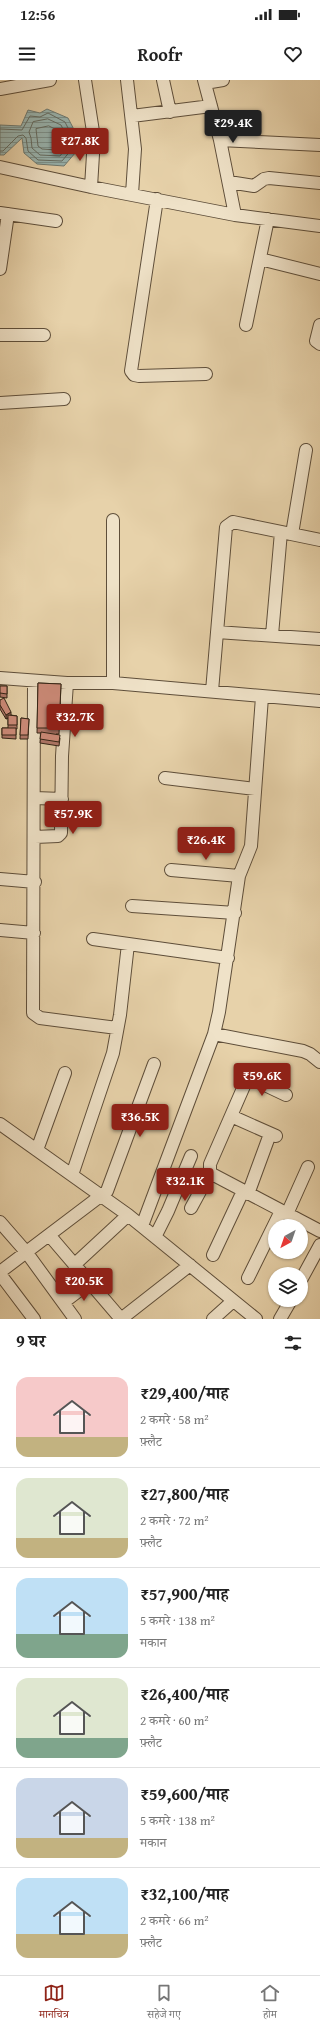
<!DOCTYPE html>
<html lang="hi">
<meta charset="utf-8">
<style>
body{margin:0;font-family:"Gentium Book Plus","Noto Serif Devanagari",serif;background:#f2f2f2;color:#222;height:100vh;display:flex;flex-direction:column;font-size:15px;white-space:nowrap}
*{box-sizing:border-box;margin:0}
p{font-size:13px;color:#767676}
.icon{flex:none;width:22px;height:22px;fill:none;stroke:currentColor;stroke-width:2;stroke-linecap:round;stroke-linejoin:round}
.map{position:relative;height:1239px;overflow:hidden}
.details{display:flex;flex-direction:column;background:#fff;flex:1}
.details>*{flex:none}
.needle{width:26px;rotate:220deg}
.fabs{position:absolute;left:268px;top:1139px;display:grid;gap:8px}
.fabs a{display:grid;place-items:center;width:40px;height:40px;border-radius:50%;background:#fff;box-shadow:0 1px 3px #0004;font-size:20px}
.price{position:absolute;translate:-50% -34px;padding:0 9px;border-radius:4px;background:#8f2418;color:#fff;font-size:13px;line-height:26px;filter:drop-shadow(0 1px 2px #0008)}
.price::after{content:'';position:absolute;left:50%;top:24px;width:12px;height:9px;margin-left:-6px;background:inherit;clip-path:polygon(0 0,100% 0,50% 100%)}
.price.active{background:#222;color:#fff}
ul{padding:0;list-style:none}
li{display:flex;align-items:center;gap:12px;height:100px;padding:0 16px}
li+li{border-top:1px solid #e0e0e0}
li span{display:grid;place-items:center;flex:none;width:112px;height:80px;border-radius:12px;color:#555}
li>.icon{margin-inline-start:auto}
span .icon{width:48px;height:48px;fill:#fffc;stroke-width:1}
li b{font-size:17px}
h2{display:flex;justify-content:space-between;align-items:center;height:48px;padding:0 16px;font-size:17px}
.status{display:flex;justify-content:space-between;align-items:center;height:28px;padding:0 20px;background:#fff;direction:ltr}
.status svg{height:11px;fill:currentColor}
header{display:flex;justify-content:space-between;align-items:center;height:52px;padding:0 16px;background:#fff;font-size:18px;font-weight:700}
.dock{display:flex;justify-content:space-around;align-items:center;height:56px;border-top:1px solid #e0e0e0;background:#fff;font-size:11px;color:#767676}
.dock a{display:grid;justify-items:center;gap:2px}
.dock .active{color:#8f2418}
.map>svg:first-child{display:block}
.water{fill:url(#water-rules);stroke:#6f7b73}
.lines{fill:none;stroke-linecap:round;stroke-linejoin:round}
.shore{stroke:#646c63;stroke-width:1}
.minor-casing{stroke:#5e4e3a;stroke-width:14}
.minor{stroke:#efe2c8;stroke-width:12}
.wall{fill:#b2786a;stroke:#302214}
.shaded-wall{fill:#916256;stroke:#302214}
.building{fill:#cf8c7b;stroke:#302214}
</style>
<div class="status"><b>12:56</b><svg viewBox="0 0 49 12"><path d="M0 12V9h3v3zM5 12V6h3v6zM10 12V3h3v9zM15 12V0h3v12zM26 1h20v11H26zM47 4h2v5h-2z"/></svg></div>
<header><svg class="icon" aria-label="menu" viewBox="0 0 24 24"><path d="M4 6h16M4 12h16M4 18h16"/></svg>Roofr<svg class="icon" aria-label="heart" viewBox="0 0 24 24"><path d="M12 20l-8-8c-3-5 5-10 8-4 3-6 11-1 8 4z"/></svg></header>
<div class="map">
<svg width="320" height="1239" viewBox="0 0 320 1239">
<defs>
<pattern id="water-rules" width="6" height="5" patternUnits="userSpaceOnUse"><rect width="6" height="5" fill="#99b6b2"/><path d="M0 2.5h6" fill="none" stroke="#7d9490"/></pattern>
</defs>
<rect width="100%" height="100%" fill="#e7d2aa"/>
<filter id="stains"><feTurbulence type="fractalNoise" baseFrequency=".005" numOctaves="4"/><feColorMatrix values="0 0 0 0 .2 0 0 0 0 .09 0 0 0 0 .02 0 0 0 .5 -.17"/></filter>
<radialGradient id="worn" r=".72"><stop offset=".6" stop-color="#630" stop-opacity="0"/><stop offset="1" stop-color="#630" stop-opacity=".3"/></radialGradient>
<path class="water" d="M47,29L68,38L82,65L64,86L37,84L24,73L22,58L4,75H0V45L21,46L28,30L40,33Z"/>
<g class="lines">
<path class="shore" d="M48,39L61,45L70,63L60,76L40,75L32,68L31,58L29,52L33,42Z
M49,46L57,50L63,62L57,70L42,69L38,66L36,49Z
M0,49L22,50L30,36L40,37L48,33L65,42L76,64L62,81L38,80L28,71L26,58L23,55L18,56L3,71H0"/>
<g class="minor-casing">
<path id="minor" d="M85,0L94,58L91,107
M127,0L135,69L132,114
M163,0L170,32
M204,0L220,60L235,135
M205,3L223,0
M0,9L50,0
M132,36L211,26
M220,60L320,65
M0,87L91,107L235,135L320,146
M229,102L254,106L264,99L269,98L320,103
M157,119L131,291L134,295L139,296L206,294
M0,133L56,141
M260,179L320,194
M0,189L8,134
M246,245L268,139
M320,245L316,261L320,264
M0,255H44
M0,323L64,319
M113,440V603
M292,454L306,370
M217,552L320,559
M272,555L281,452
M0,598L67,603H113L320,621
M34,601L33,933L40,938L117,948
M212,611L226,447L233,442L320,460
M165,698L255,709
M35,718L62,719
M35,757L58,756L61,753L62,676L67,603
M171,790L239,796
M0,799L35,802
M132,826L235,833
M0,850L34,853
M93,859L228,878
M214,954L303,971L310,974L320,982
M251,990L210,1084V1093L320,1151
M248,997L286,1015
M231,1036L276,1056
M0,1044L128,1135L256,1239
M37,1070L65,993
M72,1095L113,973L120,935L128,864
M248,1114L270,1054
M191,1128L210,1093
M287,1134L308,1087
M0,1142L27,1173L75,1239
M142,1146L214,954L219,932L239,796L251,766L262,617
M50,1156L121,1239
M155,1157L168,1131L191,1076
M213,1175L243,1111
M74,1185L128,1135
M0,1192L107,1111L154,984
M0,1194L34,1239
M248,1198L281,1131
M301,1200L320,1165
M64,1222L89,1203
M121,1239L190,1185
M213,1239L233,1221
M280,1239L291,1220"/>
</g>
<use href="#minor" class="minor"/>
</g>
<path class="wall" d="M38,603L61,604L59,654H56L60,658L59,666L40,663L41,653H37Z
M0,606H7V618L0,617Z
M0,620L11,635L17,636V649H16V659L2,658V648H8V638L6,639L0,629Z
M21,638L29,639L28,659H20Z"/>
<path class="shaded-wall" d="M11,632V636L6,639V635Z"/>
<path class="building" d="M38,603L61,604L59,648H37Z
M0,606H7V614L0,613Z
M4,618L11,632L6,635L0,625V620Z
M8,635L17,636V645H8Z
M21,638L29,639L28,655H20Z
M2,648H16V655H2Z
M41,652L60,655L59,662L40,659Z"/>
<rect width="100%" height="100%" filter="url(#stains)"/>
<rect width="100%" height="100%" fill="url(#worn)"/>
</svg>
<div class="fabs">
<a><svg class="needle" viewBox="-14 -14 28 28"><path d="M0-13l5 13h-10z" fill="#e53935"/><path d="M0 13l5-13h-10z" fill="#767676"/></svg></a>
<a><svg class="icon" aria-label="layers" viewBox="0 0 24 24"><path d="M12 4l9 5-9 5-9-5zM3 14l9 5 9-5"/></svg></a>
</div>
<b class="price active" style="left:233px;top:64px">₹29.4K</b>
<b class="price" style="left:80px;top:82px">₹27.8K</b>
<b class="price" style="left:75px;top:658px">₹32.7K</b>
<b class="price" style="left:73px;top:755px">₹57.9K</b>
<b class="price" style="left:206px;top:781px">₹26.4K</b>
<b class="price" style="left:262px;top:1017px">₹59.6K</b>
<b class="price" style="left:140px;top:1058px">₹36.5K</b>
<b class="price" style="left:185px;top:1122px">₹32.1K</b>
<b class="price" style="left:84px;top:1222px">₹20.5K</b>
</div>
<section class="details">
<h2>9 घर<svg class="icon" aria-label="filters" viewBox="0 0 24 24"><path d="M4 7h16M4 17h16"/><circle cx="9" cy="7" r="2"/><circle cx="15" cy="17" r="2"/></svg></h2>
<ul>
<li><span style="background:linear-gradient(#f6c9c9 75%,#c2b280 0)"><svg class="icon" aria-label="home" viewBox="0 0 24 24"><path d="M3 11l9-7 9 7M6 9v11h12V9"/></svg></span><div><b>₹29,400/माह</b><p>2 कमरे · 58 m²</p><p>फ़्लैट</p></div></li>
<li><span style="background:linear-gradient(#dfe7d0 75%,#c2b280 0)"><svg class="icon" aria-label="home" viewBox="0 0 24 24"><path d="M3 11l9-7 9 7M6 9v11h12V9"/></svg></span><div><b>₹27,800/माह</b><p>2 कमरे · 72 m²</p><p>फ़्लैट</p></div></li>
<li><span style="background:linear-gradient(#bfe0f5 70%,#7fa58c 0)"><svg class="icon" aria-label="home" viewBox="0 0 24 24"><path d="M3 11l9-7 9 7M6 9v11h12V9"/></svg></span><div><b>₹57,900/माह</b><p>5 कमरे · 138 m²</p><p>मकान</p></div></li>
<li><span style="background:linear-gradient(#dfe7d0 75%,#7fa58c 0)"><svg class="icon" aria-label="home" viewBox="0 0 24 24"><path d="M3 11l9-7 9 7M6 9v11h12V9"/></svg></span><div><b>₹26,400/माह</b><p>2 कमरे · 60 m²</p><p>फ़्लैट</p></div></li>
<li><span style="background:linear-gradient(#c9d6e8 75%,#c2b280 0)"><svg class="icon" aria-label="home" viewBox="0 0 24 24"><path d="M3 11l9-7 9 7M6 9v11h12V9"/></svg></span><div><b>₹59,600/माह</b><p>5 कमरे · 138 m²</p><p>मकान</p></div></li>
<li><span style="background:linear-gradient(#bfe0f5 70%,#c2b280 0)"><svg class="icon" aria-label="home" viewBox="0 0 24 24"><path d="M3 11l9-7 9 7M6 9v11h12V9"/></svg></span><div><b>₹32,100/माह</b><p>2 कमरे · 66 m²</p><p>फ़्लैट</p></div></li>
</ul>
</section>
<nav class="dock">
<a class="active"><svg class="icon" aria-label="map" viewBox="0 0 24 24"><path d="M3 6l6-2 6 2 6-2v14l-6 2-6-2-6 2zM9 4v14M15 6v14"/></svg>मानचित्र</a>
<a><svg class="icon" aria-label="saved" viewBox="0 0 24 24"><path d="M7 4h10v16l-5-4-5 4z"/></svg>सहेजे गए</a>
<a><svg class="icon" aria-label="home" viewBox="0 0 24 24"><path d="M3 11l9-7 9 7M6 9v11h12V9"/></svg>होम</a>
</nav>
